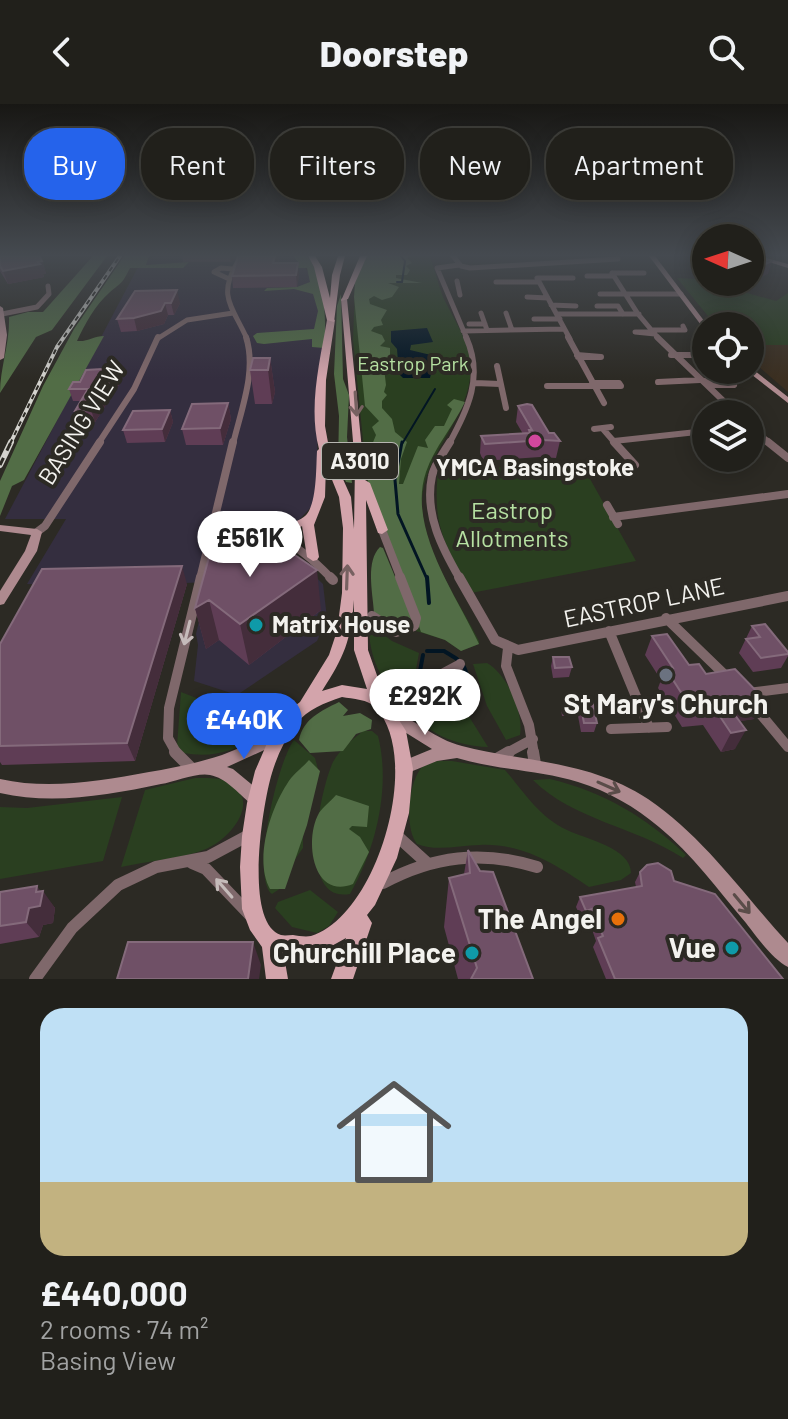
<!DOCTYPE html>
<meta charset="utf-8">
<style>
body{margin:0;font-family:Barlow,sans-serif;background:#292824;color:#f1f3f6;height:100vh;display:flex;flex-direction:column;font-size:30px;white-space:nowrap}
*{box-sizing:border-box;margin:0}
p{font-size:26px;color:#a2a3a3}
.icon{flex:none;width:44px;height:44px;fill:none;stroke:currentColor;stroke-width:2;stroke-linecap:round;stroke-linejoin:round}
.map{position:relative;height:875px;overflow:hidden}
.drawer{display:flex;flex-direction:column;background:#21201b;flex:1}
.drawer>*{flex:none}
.top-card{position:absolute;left:24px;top:24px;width:740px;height:72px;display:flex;gap:16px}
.needle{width:52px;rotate:273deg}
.controls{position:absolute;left:692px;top:120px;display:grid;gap:16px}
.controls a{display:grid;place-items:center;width:72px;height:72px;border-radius:50%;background:#21201b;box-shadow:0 4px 20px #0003,0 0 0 2px #3e3e3a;font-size:40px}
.price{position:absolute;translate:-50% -68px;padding:0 18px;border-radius:28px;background:#fff;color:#222;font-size:26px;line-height:52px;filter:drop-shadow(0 2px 4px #0008)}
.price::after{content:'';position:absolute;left:50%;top:48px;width:24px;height:18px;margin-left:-12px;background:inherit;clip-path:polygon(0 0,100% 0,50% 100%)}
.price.current{background:#2563eb;color:#fff}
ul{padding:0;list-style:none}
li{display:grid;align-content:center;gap:16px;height:424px;padding:0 40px}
li span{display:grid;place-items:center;height:248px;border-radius:24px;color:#555}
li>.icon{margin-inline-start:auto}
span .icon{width:144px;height:144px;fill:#fffc;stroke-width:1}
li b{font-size:34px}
.chip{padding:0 28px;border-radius:32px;background:#21201b;box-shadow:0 4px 20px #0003,0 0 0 2px #3e3e3a;font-size:28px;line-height:72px}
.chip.current{background:#2563eb;color:#fff}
header{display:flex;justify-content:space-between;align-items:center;height:104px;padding:0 40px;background:#21201b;font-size:36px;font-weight:800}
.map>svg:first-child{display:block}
.commercial{fill:#342e3f}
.education{fill:#3b2f21}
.green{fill:#2a3f20}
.forest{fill:#526d46}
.water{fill:#021523}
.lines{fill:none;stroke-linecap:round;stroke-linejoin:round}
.stream-far2{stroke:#021523;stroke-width:2}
.stream-far1{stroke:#021523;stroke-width:3}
.stream{stroke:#021523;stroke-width:4}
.street-far4{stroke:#7f686b;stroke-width:5}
.street-far3{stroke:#7f686b;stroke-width:6}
.street-far2{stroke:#7f686b;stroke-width:8}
.street-far1{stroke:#7f686b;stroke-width:10}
.street{stroke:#7f686b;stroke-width:12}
.secondary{fill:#ae8a8f;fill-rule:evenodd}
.primary{fill:#d3a4ab;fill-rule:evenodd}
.highway{fill:#f5bcc5;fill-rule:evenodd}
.rail-far1-casing{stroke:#d4d3ce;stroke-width:4}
.rail-casing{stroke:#d4d3ce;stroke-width:6}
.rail-far1{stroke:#2c2a24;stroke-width:2;stroke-dasharray:5;stroke-linecap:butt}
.rail{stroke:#2c2a24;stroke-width:3;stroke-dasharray:8;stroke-linecap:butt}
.wall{fill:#5f3d55}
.shaded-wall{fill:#442d3b}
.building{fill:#6f5066;stroke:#846a7b;stroke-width:2}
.oneway{stroke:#776161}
.oneway2{stroke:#c5bbba}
.oneway3{stroke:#5a4c49}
.hotel-dot{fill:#d1479c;stroke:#2c2a24;stroke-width:3}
.culture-dot{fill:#0f9aa8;stroke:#2c2a24;stroke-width:3}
.worship-dot{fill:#6b7280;stroke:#2c2a24;stroke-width:3}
.food-dot{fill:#e8710a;stroke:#2c2a24;stroke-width:3}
.labels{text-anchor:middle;stroke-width:8;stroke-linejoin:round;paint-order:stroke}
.far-park-label{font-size:20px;fill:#b6e1a2;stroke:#2c2a24}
.shield{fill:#2c2a24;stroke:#b7b6b1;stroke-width:2}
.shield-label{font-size:22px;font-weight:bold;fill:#f3f2ee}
.street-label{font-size:24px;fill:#f3f2ee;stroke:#2c2a24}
.poi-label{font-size:24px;font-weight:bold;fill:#f3f2ee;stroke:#2c2a24}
.park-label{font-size:24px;fill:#b6e1a2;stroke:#2c2a24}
.near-poi-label{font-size:28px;font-weight:bold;fill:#f3f2ee;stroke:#2c2a24;text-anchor:end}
</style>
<header><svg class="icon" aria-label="back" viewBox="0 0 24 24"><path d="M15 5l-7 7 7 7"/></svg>Doorstep<svg class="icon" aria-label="search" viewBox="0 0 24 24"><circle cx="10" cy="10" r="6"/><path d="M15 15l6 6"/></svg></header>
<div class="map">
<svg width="788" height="875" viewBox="0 0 788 875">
<rect width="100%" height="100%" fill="#2c2a24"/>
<path class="commercial" d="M154,152H297L315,178L325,224L318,284L317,380L313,401L299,416L285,423L282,441L323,480L327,514L317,537L237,591L194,577L198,541L196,530L208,478L97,483L27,480L66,415H5L137,165Z"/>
<path class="education" d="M750,241H788V288L750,255Z"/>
<path class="green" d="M366,152H430C435,166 438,180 443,193C452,212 467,234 470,255C477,312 420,347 422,403C425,450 458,495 479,537V540L461,547L445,536L416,527L420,515L367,376L353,236L355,181Z
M677,174L697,175L776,197L788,189V241H750V222H716Z
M580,357L636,457L471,489C446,441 432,424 438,368Z
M372,522L392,537L419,549L415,571L421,586L400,599C381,576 369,553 369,523Z
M487,559C507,570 524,608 520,631L506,636L487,602L473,560Z
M181,588L270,623C245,644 217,655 184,649L177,642Z
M425,592C436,603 449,611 465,606L488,643C453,642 428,628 403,604Z
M363,627H372L378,632C391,683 376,745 350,790C295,800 321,683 333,658C340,645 352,636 363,627Z
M294,636L315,654L318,665L303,725V744L286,768L281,784L272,790C250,774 278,656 294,636Z
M437,657H452L505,666C525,689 538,712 567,726C586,735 631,744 631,769L621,776L589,783C556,761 523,739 480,741C459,741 437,748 417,740C404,724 408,677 423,662Z
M195,674C207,674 221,673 231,679C261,699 229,736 206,745C181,755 148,757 121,763L145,686Z
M550,675C604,688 646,713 686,751L683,754C636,723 573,716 533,676Z
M122,693L103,757L0,775V703L27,704Z
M310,786L338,808L329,822L317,829L292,823L275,804L278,798Z"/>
<path class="forest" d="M93,152H107L52,226L36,233L0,289C0,263 10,240 9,213L28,208H43Z
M124,152H149L146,161L189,158L183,164H130C122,180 122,178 110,188C95,201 85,220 77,237C88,238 94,232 104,232L24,376L12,382L0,412V377L43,282L74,225Z
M293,152H307C325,174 327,217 324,244L312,243V235L264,240L257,239L253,232L257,229L314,225L318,207L313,190L294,185L264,187L267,184L297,183L310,178L307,164H295L292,160L299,159Z
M366,152H412L407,154L412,159L406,162L410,166L407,171H396V174L422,179H388L399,183L392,193L382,196L374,192L369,195L370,200L387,206L381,216L383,221L374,223L371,227L382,231L385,237L380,242L390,244V259L384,264L386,281L384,288L387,291L382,297V304L392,315L395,328L407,338L401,355L399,380H403L418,342L428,344L425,336L435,322H444L452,305L447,301L454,295L465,298C454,321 434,344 426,368C407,424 456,490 479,540L461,547L445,536L421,528L368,378L367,353L376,331L372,323L379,317L365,302L354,193L355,179Z
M341,190L343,275L349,291L347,333L352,379L346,378L338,362L339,312L334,270L337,202Z
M380,443L383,444L411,511L412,518L392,524L374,509C373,490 365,458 380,443Z
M339,598L348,606L343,612L360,609L372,616L371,625L356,630L343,647L310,649L299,636C303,615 321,607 339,598Z
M309,656L320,667L307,721L285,785H270C254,756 270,706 287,680C292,671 302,664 309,656Z
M336,691L369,702L367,723L352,722L349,725L360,733L369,748L353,780C312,796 304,735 319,709C323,703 331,697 336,691Z"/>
<path class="water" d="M427,224L433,238L411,241L410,246L435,252L430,274H403L399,270L397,245L391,238V227Z"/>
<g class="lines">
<path class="stream-far2" d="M397,178H402L405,157L401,152
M402,340L435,285"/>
<path class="stream-far1" d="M402,338L395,376L398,410L427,475"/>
<path class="stream" d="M427,473L429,499
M427,547H444L457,555
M423,551L420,567L424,584
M464,563L470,578L468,594
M430,592L445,603L462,602"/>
<path class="street-far4" d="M453,152L461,162L470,164L618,155
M237,159C217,193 233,203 247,235
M459,161L437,164L467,235
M612,169L638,210L659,235
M612,169H644
M587,172H614
M227,174L214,168L221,164L233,165
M457,177L460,191
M496,178H538
M600,190H681
M527,193L548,194
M551,201L576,202
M597,202H618L623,210
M481,209L487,226
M506,209L512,226
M2,210L37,203L49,190L48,182
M557,210H639
M534,215H560
M469,220H485
M652,226H685L683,222
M463,227L564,225
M653,228H635L655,230
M157,235L187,216L233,209
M570,235L537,174H573"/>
<path class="street-far3" d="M568,233L604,299
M657,233L737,310
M577,251L601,253H578
M671,251H706
M497,262L506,304
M704,277H731L734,281H708
M658,278L700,276
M475,279L500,280
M547,282H621L619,279H592
M750,323L771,340
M594,325L611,323
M603,325L616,340
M614,337L706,327
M98,340L134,285L158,233
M233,340C241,306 257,267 246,233
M449,340C468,304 484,273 466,233"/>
<path class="street-far2" d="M450,338C444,348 434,361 432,372C424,410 442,444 460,475
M614,338L635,361H625
M768,338L788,354
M607,401L618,420
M613,413L788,390
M382,426L401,475
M37,428L45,422L100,338
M213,432C273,426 291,433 332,475
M200,475L233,338"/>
<path class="street-far1" d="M330,473L333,476
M459,473L495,536L518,546L788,492
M372,512L396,528L414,522L416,514L400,473
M666,514L727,573
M609,527L649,624
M508,544L506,562L529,621L534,650
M459,561L444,569L464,596
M748,589L788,584
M408,597L449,577L460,560
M753,601L788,643
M611,625L667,623
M177,650L168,634L169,604L201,473
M505,650L533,635"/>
<path class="street" d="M175,648L192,665
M533,648L535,660
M497,655L509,648
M396,731L427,759
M192,759L206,765L250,811
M383,779C433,752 482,746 537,763
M35,875L72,824L118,781L156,763L208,753L249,731"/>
<path class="secondary" d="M649,152H655L708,222H706V226L704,225Z
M750,152H758L788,160V164Z
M0,202L3,204L7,231L4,254L0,256Z
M750,263L788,293V299L747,267L750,266Z
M0,421L37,425L42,428L37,447L4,500L0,501V487L25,447L31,431L0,427Z
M392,607C417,616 434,635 462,642C528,659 588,656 648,695C704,733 743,790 788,839V863C773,856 756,832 746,819C718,786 692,750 659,723C635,703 608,687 578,678C539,666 497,666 457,654L437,657L403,671L398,669L395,664L398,659L432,645L387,617L385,613L387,609Z
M279,626L284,627L286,632L284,637L227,663L233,665L262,689L264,694L262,699L256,701L250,699C238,689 226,674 210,671C198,668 174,678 161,680C109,691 53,701 0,689V675C49,686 100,677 149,668C173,664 198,659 222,651C242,644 260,633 279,626Z"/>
<path class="primary" d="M344,193L347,195L365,376L370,379L388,426L382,430L378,429L366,396L368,546L385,594L406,627L413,665L409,709L397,754L375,801L367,811L372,819L353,875H331L346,834L312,853L284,852L288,875H266L262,843L250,826L242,805L240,763L242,732L247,699L255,667L268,637L287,608L300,598L329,551L337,527L342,489L343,424L339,393L326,361L325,393L314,421L319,453L317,456L313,457L307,453L302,422L293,428L270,434L264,430L266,427C277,424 299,419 307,410C317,397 316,363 317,347L319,345C308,303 320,257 327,216L331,214L335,216L326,276L325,322L329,344L351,393L354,425L355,361L341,195ZM354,496V546L367,585L342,581L322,587C344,553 351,537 354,496ZM342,593C353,595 368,595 376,604C423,655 377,812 311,832C306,833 298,832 293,831C289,831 285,832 281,831C243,819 263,698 272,669C277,652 285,635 296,620C308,605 324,599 342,593Z"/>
<path class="highway" d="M308,152H315L322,163L330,194L332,171L338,152H345L340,171L334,218L327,216L314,163Z
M360,152H367L348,195L341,197Z"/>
<g class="rail-far1-casing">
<path id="rail-far1" d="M10,340L57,243L120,152"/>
</g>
<g class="rail-casing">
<path id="rail" d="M0,361L11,338"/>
</g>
<use href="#rail-far1" class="rail-far1"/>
<use href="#rail" class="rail"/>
</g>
<path class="wall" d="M0,152H41L46,170H43L44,173L8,180L0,167Z
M182,152H279L278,159L299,171L297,183L233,184L232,172L237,154L231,158H183Z
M692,152H706V162L690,158Z
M135,187L180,199L174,211H168L164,220L137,227L121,228L117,215Z
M270,254L275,288L272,300H255L250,266Z
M118,264L122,276L95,318L79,319L75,307L81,297H73L69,285L80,278Z
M228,299L231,315L223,341H186L182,325Z
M518,302L560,337L556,354L540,353L483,357L480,349L481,332L523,330L516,318Z
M170,306L173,318L165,338L127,339L123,326Z
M211,446L321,506L249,561L219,536L206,545L195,504Z
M187,480L135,657L2,661L0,658V540Z
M752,522L788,548V552L781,564L753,568L739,549Z
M652,532L689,561L706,570L754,615L739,617L735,645L721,648L703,621L682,623L658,584L661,576L645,551Z
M553,553L572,563L569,573L553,574L551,562Z
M563,596H592L597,619L594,628H581L578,612H562L561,605Z
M468,746L533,875H458L444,823L449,774L464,770Z
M640,768L674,777L783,875H606L593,843L596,837L588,814L582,816L576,803L580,793L636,783L635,778Z
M41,787L55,804L53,819L43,821L39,833L0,840V788Z"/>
<path class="shaded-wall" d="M37,152H41L46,170H43L44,173L8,180L3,167Z
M230,152H237V154L231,158Z
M275,152H279L275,172L273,159Z
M772,157L768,170L750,178L752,166Z
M298,159L299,171L297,183L296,171Z
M177,186L180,199L174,211L171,199Z
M165,199L168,211L164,220L137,227L134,214Z
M270,254L275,288L272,300L268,266Z
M118,264L122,276L95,318L91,306Z
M228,299L231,315L223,341L220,324Z
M170,306L173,318L165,338L162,325Z
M182,462L187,480L135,657L127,639Z
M317,466L321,506L249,561L240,520Z
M209,496L219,536L206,545L195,504Z
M765,596L754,615L725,620L729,603Z
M746,626L735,645L721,648L731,629Z
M37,782L42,789L43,787L55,804L53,819L43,821L39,833L26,818Z
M592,805L588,814L582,816L586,807Z
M253,838L261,861L259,875H248Z"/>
<path class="building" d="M0,152H39L42,157L38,158L40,160L3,167L0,162Z
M238,152H275L273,159H298L296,171L232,172Z
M750,152H751L772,157L752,166H750Z
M177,186L171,199H165L161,207L134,214L117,215L135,187Z
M253,254H270L268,266H250Z
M118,264L91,306L75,307L88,285H69L73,278H80L86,266Z
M228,299L220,324L182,325L192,300Z
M527,300L532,301L549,329H554L560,337L543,336L485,340L481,332L530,329L529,326H532L518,302Z
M170,306L162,325L123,326L133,307Z
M283,443L317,466L240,520L209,496L195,504L211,446Z
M182,462L127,639L0,642V540L42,465Z
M765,520L788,548V550L761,554L746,535L760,533L752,522Z
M667,530L689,561L699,560L706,570L735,565L765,596L729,603L746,626L731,629L713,602L691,604L666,565L673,564L652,532Z
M553,553H569L572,563L555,564Z
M563,596H592L597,619H584L581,603H564Z
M468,746L480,767L493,768L533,875H471L477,864L449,774L470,769Z
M658,759L671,767L674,777L715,790L783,875H615L598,834L603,832L592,805L586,807L580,793L642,782L640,768L647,761Z
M37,782L36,788L43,787L40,802L29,804L26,818L0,822V788Z
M128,838H253L248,875H117Z"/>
<defs><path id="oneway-shaft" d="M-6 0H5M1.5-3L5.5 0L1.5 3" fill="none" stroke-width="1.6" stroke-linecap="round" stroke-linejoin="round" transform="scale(2)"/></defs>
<g class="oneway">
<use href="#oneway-shaft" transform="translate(356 300) rotate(86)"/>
<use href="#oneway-shaft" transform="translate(347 473) rotate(-88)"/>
</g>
<g class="oneway2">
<use href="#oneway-shaft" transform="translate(187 529) rotate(104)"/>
<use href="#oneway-shaft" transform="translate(224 784) rotate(-131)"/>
</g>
<g class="oneway3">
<use href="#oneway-shaft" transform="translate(609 683) rotate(24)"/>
<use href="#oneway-shaft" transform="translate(742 800) rotate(50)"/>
</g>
<linearGradient id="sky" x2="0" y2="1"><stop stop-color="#181714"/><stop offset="0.55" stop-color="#454a50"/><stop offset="1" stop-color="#454a50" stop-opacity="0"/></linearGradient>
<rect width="788" height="275" fill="url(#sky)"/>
<circle class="hotel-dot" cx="535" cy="337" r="8"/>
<g class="culture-dot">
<circle cx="256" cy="521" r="8"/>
<circle cx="732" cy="844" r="8"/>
<circle cx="472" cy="849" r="8"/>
</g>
<circle class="worship-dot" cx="666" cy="571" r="8"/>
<circle class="food-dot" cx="618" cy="815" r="8"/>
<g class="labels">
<g class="far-park-label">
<text x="413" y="267">Eastrop Park</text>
</g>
<rect class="shield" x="322" y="339" width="76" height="36" rx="6"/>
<g class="shield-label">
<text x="360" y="365">A3010</text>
</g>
<g class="street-label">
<text transform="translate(82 319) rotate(-58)" y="8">BASING VIEW</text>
<text transform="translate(644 499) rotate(-12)" y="8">EASTROP LANE</text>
</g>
<g class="poi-label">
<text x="535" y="372">YMCA Basingstoke</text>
<text x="272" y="529" text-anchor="start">Matrix House</text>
</g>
<g class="park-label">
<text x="512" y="415">Eastrop<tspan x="512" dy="28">Allotments</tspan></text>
</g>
<g class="near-poi-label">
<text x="666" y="610" text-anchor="middle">St Mary's Church</text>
<text x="602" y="825">The Angel</text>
<text x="716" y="854">Vue</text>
<text x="456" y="859">Churchill Place</text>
</g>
</g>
</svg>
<div class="controls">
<a><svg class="needle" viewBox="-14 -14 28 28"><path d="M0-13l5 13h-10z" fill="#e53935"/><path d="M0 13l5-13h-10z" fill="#a2a3a3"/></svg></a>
<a><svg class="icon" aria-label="locate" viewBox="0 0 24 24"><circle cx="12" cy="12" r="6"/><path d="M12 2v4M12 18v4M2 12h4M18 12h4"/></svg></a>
<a><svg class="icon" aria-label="layers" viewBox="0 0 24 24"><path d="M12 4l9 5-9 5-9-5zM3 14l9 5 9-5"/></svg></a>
</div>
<b class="price" style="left:250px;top:475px">£561K</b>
<b class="price" style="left:425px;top:633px">£292K</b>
<b class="price current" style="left:244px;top:657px">£440K</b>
<div class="top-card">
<a class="chip current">Buy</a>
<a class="chip">Rent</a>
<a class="chip">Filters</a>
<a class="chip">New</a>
<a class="chip">Apartment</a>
</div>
</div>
<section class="drawer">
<ul>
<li><span style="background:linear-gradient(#bfe0f5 70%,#c2b280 0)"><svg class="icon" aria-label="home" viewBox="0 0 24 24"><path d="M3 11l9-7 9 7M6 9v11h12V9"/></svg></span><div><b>£440,000</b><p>2 rooms · 74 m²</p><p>Basing View</p></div></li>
</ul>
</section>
